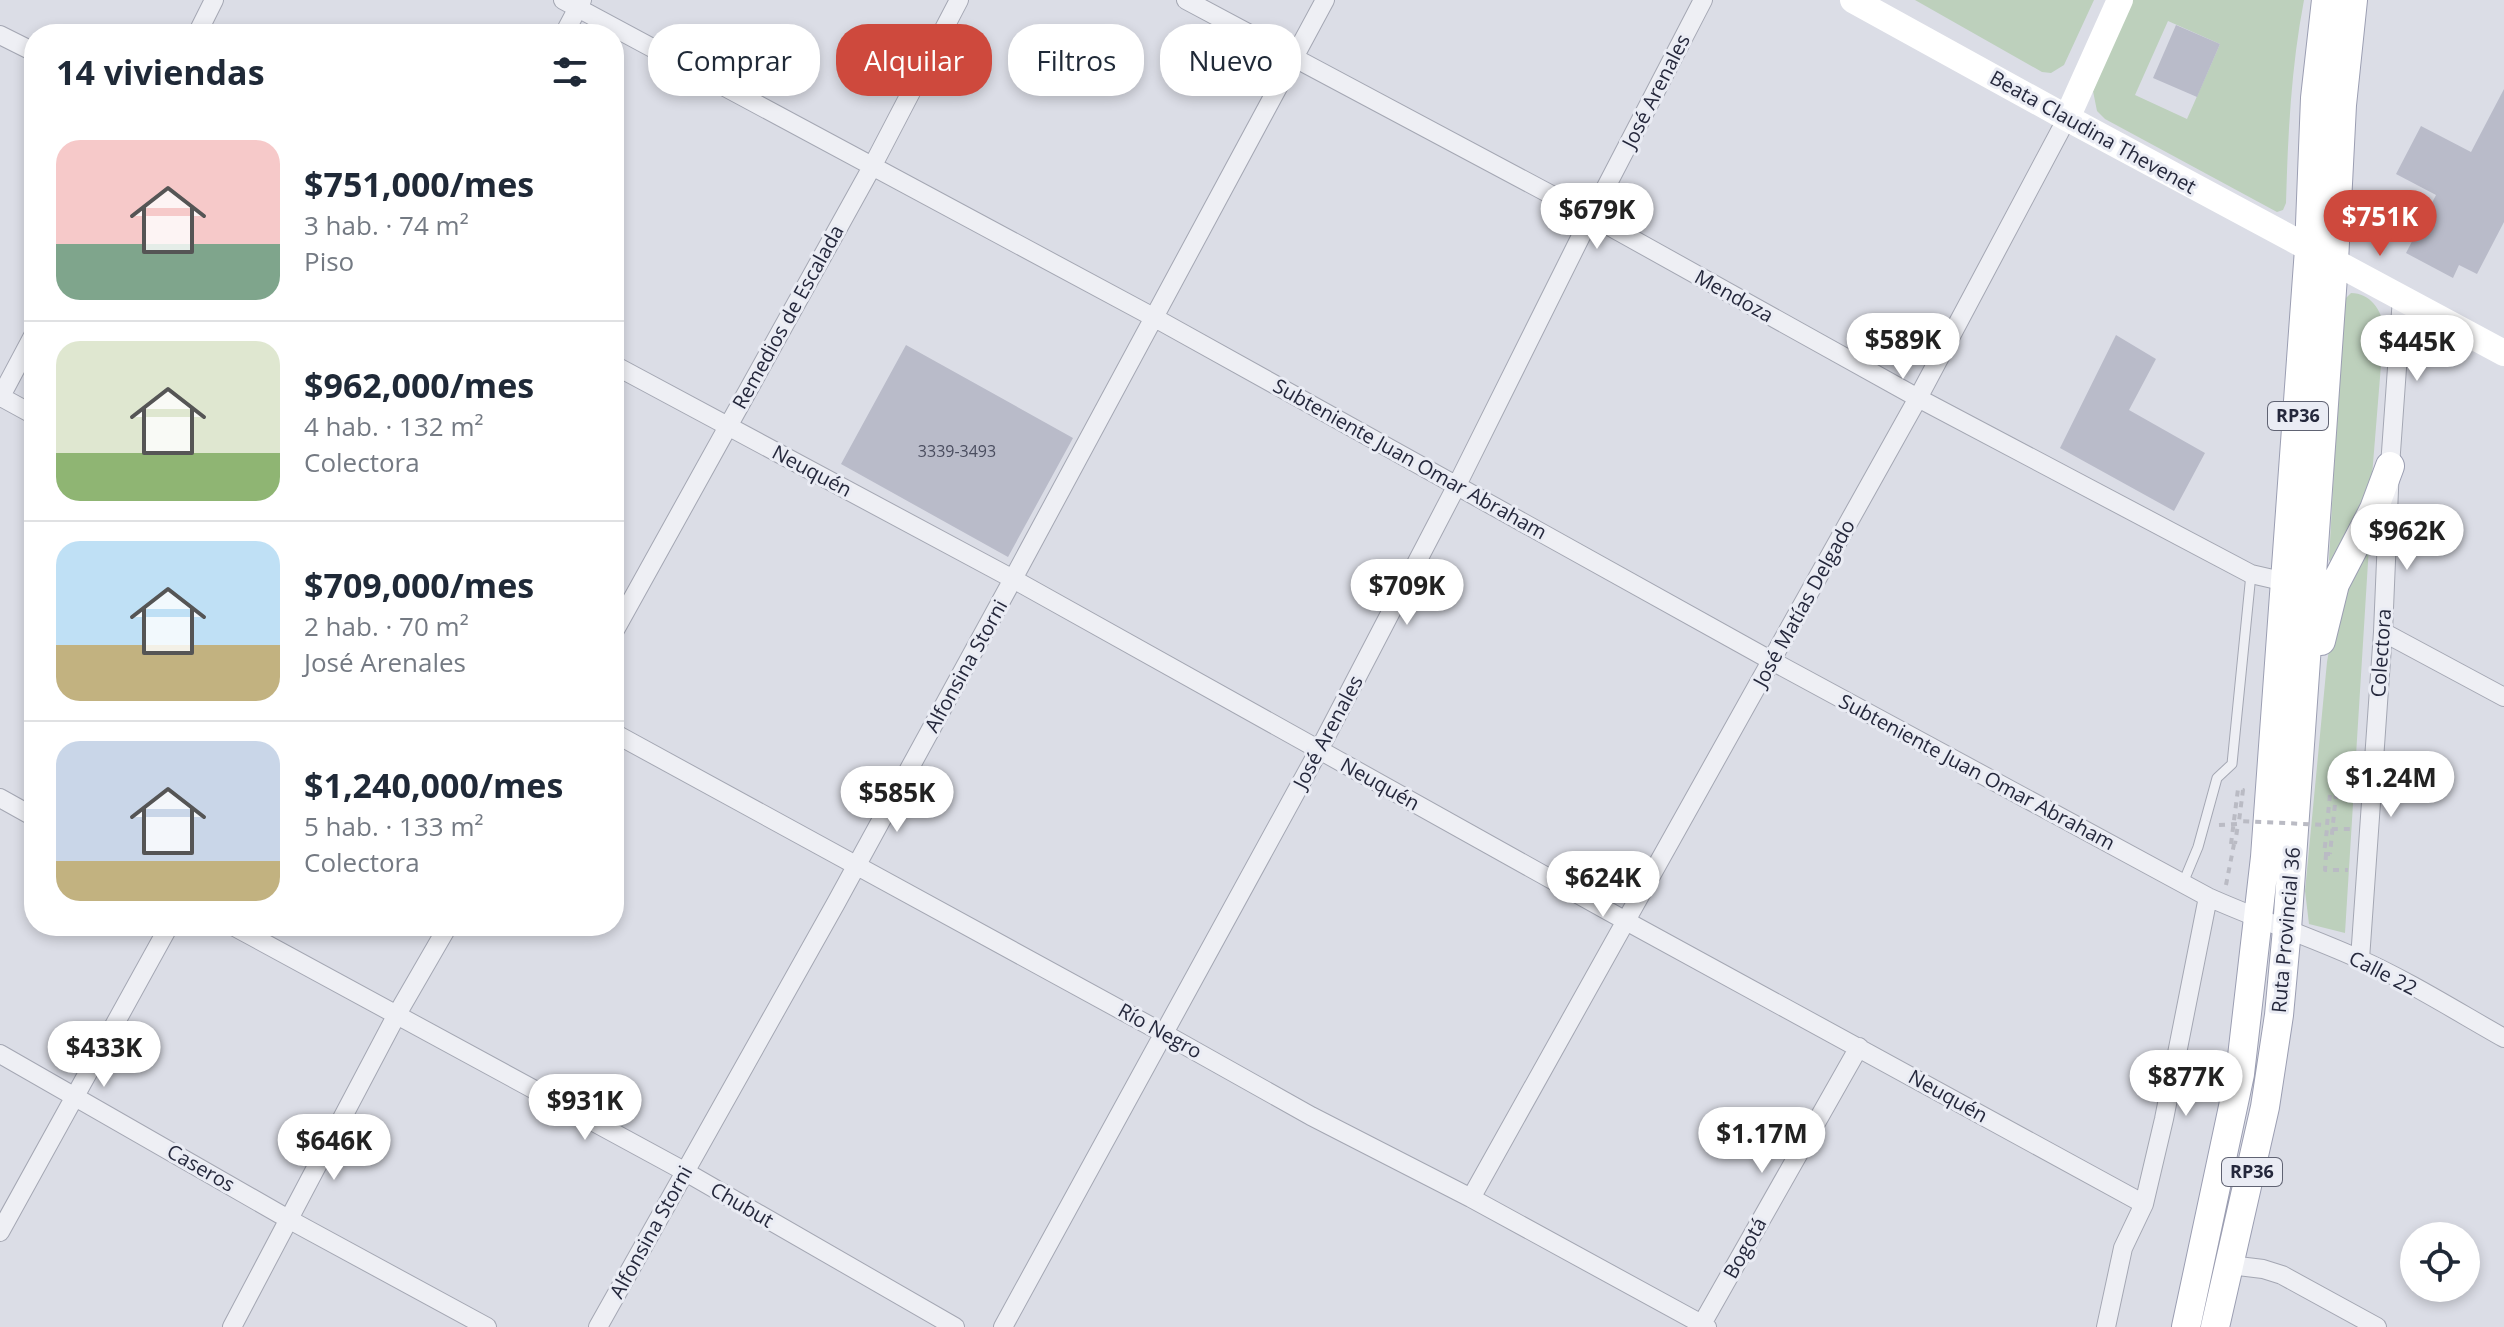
<!DOCTYPE html>
<html lang="es">
<meta charset="utf-8">
<style>
body{margin:0;font-family:"Open Sans",sans-serif;background:#f2f2f3;color:#1f2937;height:100vh;display:flex;flex-direction:column;font-size:30px;white-space:nowrap}
*{box-sizing:border-box;margin:0}
p{font-size:26px;color:#747a83}
.icon{flex:none;width:44px;height:44px;fill:none;stroke:currentColor;stroke-width:2;stroke-linecap:round;stroke-linejoin:round}
.map{position:relative;flex:1;overflow:hidden}
.details{position:absolute;left:24px;top:24px;width:600px;height:912px;display:flex;flex-direction:column;background:#fff;border-radius:32px;box-shadow:0 4px 12px #0003}
.details>*{flex:none}
.hud{position:absolute;left:648px;top:24px;width:760px;height:72px;display:flex;gap:16px}
.fabs{position:absolute;left:2400px;top:1222px;display:grid;gap:16px}
.fabs a{display:grid;place-items:center;width:80px;height:80px;border-radius:50%;background:#fff;box-shadow:0 4px 12px #0003;font-size:40px}
.price{position:absolute;translate:-50% -68px;padding:0 18px;border-radius:28px;background:#fff;color:#222;font-size:26px;line-height:52px;filter:drop-shadow(0 2px 4px #0008)}
.price::after{content:'';position:absolute;left:50%;top:48px;width:24px;height:18px;margin-left:-12px;background:inherit;clip-path:polygon(0 0,100% 0,50% 100%)}
.price.on{background:#ce493d;color:#fff}
ul{padding:0;list-style:none}
li{display:flex;align-items:center;gap:24px;height:200px;padding:0 32px}
li+li{border-top:2px solid #e0e1e3}
li span{display:grid;place-items:center;flex:none;width:224px;height:160px;border-radius:24px;color:#555}
li>.icon{margin-inline-start:auto}
span .icon{width:96px;height:96px;fill:#fffc;stroke-width:1}
li b{font-size:34px}
h2{display:flex;justify-content:space-between;align-items:center;height:96px;padding:0 32px;font-size:34px}
.pill{padding:0 28px;border-radius:32px;background:#fff;box-shadow:0 4px 12px #0003;font-size:28px;line-height:72px}
.pill.on{background:#ce493d;color:#fff}
.map>svg:first-child{display:block}
.green{fill:#bdd0bc;fill-rule:evenodd}
.building{fill:#b9bbc9}
.lines{fill:none;stroke-linecap:round;stroke-linejoin:round}
.lane-casing{stroke:#a4a7b3;stroke-width:11}
.street-casing{stroke:#a4a7b3;stroke-width:20}
.primary-casing{stroke:#9b9eb2;stroke-width:30}
.path{stroke:#babbc4;stroke-width:4;stroke-dasharray:6 6;stroke-linecap:butt}
.lane{stroke:#eeeff4;stroke-width:9}
.street{stroke:#eeeff4;stroke-width:18}
.secondary{stroke:#fff;stroke-width:26}
.primary{stroke:#fff;stroke-width:28}
.path-bridge{stroke:#babbc4;stroke-width:4;stroke-dasharray:6 6;stroke-linecap:butt}
.labels{text-anchor:middle;stroke-width:6;stroke-linejoin:round;paint-order:stroke}
.number-label{font-size:16px;fill:#4a4d5f}
.shield{fill:#eaecf4;stroke:#606373;stroke-width:2}
.shield-label{font-size:18px;font-weight:bold;fill:#25283c}
.street-label{font-size:20px;fill:#25283c;stroke:#eaecf4}
</style>
<div class="map">
<svg width="2504" height="1327" viewBox="0 0 2504 1327">
<rect width="100%" height="100%" fill="#dbdde6"/>
<path class="green" d="M1915,0H2094L2064,65L2051,73L2042,72Z
M2132,0H2304C2291,68 2288,134 2286,203L2283,210L2277,212L2105,119L2097,111L2093,91ZM2168,21L2220,44L2187,119L2135,95Z
M2351,293C2370,293 2382,310 2384,328L2372,476L2366,504L2331,562L2329,560L2343,306L2345,299Z
M2370,530L2345,933L2309,924L2305,891L2327,662L2336,610Z"/>
<path class="building" d="M2176,25L2220,44L2197,97L2153,78Z
M2504,89V222L2477,274L2459,265L2453,278L2406,253L2436,195L2396,174L2421,126L2471,152Z
M2116,335L2156,359L2129,410L2205,453L2174,511L2060,448Z
M906,345L1073,438L1008,557L841,464Z"/>
<g class="lines">
<g class="lane-casing">
<path id="lane" d="M2183,883L2198,847L2217,778L2232,764L2251,574"/>
</g>
<g class="street-casing">
<path id="street" d="M563,0L1155,318L1772,661L2208,897C2257,919 2308,936 2357,958C2407,980 2456,1011 2504,1038
M1186,0L1591,216L1918,398L2251,574L2286,582
M197,34L214,0
M564,34L582,0
M0,35L34,52
M614,365L1013,579L1626,921L2144,1204
M1,397L34,415
M0,398L34,334
M614,632L873,165L959,0
M2383,632L2504,697
M614,733L1163,1033L1311,1116L1471,1198L1707,1327
M0,798L34,817
M233,926L684,1171L955,1327
M2360,959L2383,632L2390,466L2402,298
M0,1054L290,1220L487,1327
M1471,1198L1918,398L2067,118
M0,1232L169,926
M2230,1265L2263,1269L2282,1275L2377,1327
M1702,1324L1859,1047
M232,1327L396,1016L448,926
M598,1327L836,903L1013,579L1325,0
M1003,1327L1319,750L1457,485L1591,216L1703,0
M2106,1327L2123,1248L2144,1204L2164,1119L2208,897"/>
</g>
<g class="primary-casing">
<path id="primary" d="M2321,641L2335,584L2374,509L2390,466
M2186,1327L2240,1074L2265,857L2309,249L2315,98L2326,0
M2215,1327L2265,1107L2279,1015L2287,929L2334,262L2342,105L2353,0"/>
</g>
<path class="path" d="M2219,825L2238,824L2235,844
M2326,854L2325,870H2348
M2330,854H2324L2327,829H2353
M2226,885L2234,844"/>
<use href="#lane" class="lane"/>
<use href="#street" class="street"/>
<path class="secondary" d="M1853,0L2067,118L2504,353
M2067,118L2120,0"/>
<use href="#primary" class="primary"/>
<path class="path-bridge" d="M2231,844L2238,789L2243,790L2239,821L2327,825L2330,794H2336L2330,854"/>
</g>
<g class="labels">
<g class="number-label">
<text x="957" y="457">3339-3493</text>
</g>
<g class="shield">
<rect x="2268" y="402" width="60" height="28" rx="6"/>
<rect x="2222" y="1158" width="60" height="28" rx="6"/>
</g>
<g class="shield-label">
<text x="2298" y="422">RP36</text>
<text x="2252" y="1178">RP36</text>
</g>
<g class="street-label">
<text transform="translate(1656 91) rotate(-63)" y="7">José Arenales</text>
<text transform="translate(2093 132) rotate(29)" y="7">Beata Claudina Thevenet</text>
<text transform="translate(1734 296) rotate(29)" y="7">Mendoza</text>
<text transform="translate(788 317) rotate(-61)" y="7">Remedios de Escalada</text>
<text transform="translate(1410 459) rotate(29)" y="7">Subteniente Juan Omar Abraham</text>
<text transform="translate(812 471) rotate(28)" y="7">Neuquén</text>
<text transform="translate(1804 603) rotate(-61)" y="7">José Matías Delgado</text>
<text transform="translate(2381 653) rotate(-86)" y="7">Colectora</text>
<text transform="translate(966 666) rotate(-61)" y="7">Alfonsina Storni</text>
<text transform="translate(1328 732) rotate(-62)" y="7">José Arenales</text>
<text transform="translate(1977 772) rotate(28)" y="7">Subteniente Juan Omar Abraham</text>
<text transform="translate(1380 784) rotate(29)" y="7">Neuquén</text>
<text transform="translate(2286 930) rotate(-85)" y="7">Ruta Provincial 36</text>
<text transform="translate(2383 973) rotate(27)" y="7">Calle 22</text>
<text transform="translate(1160 1031) rotate(29)" y="7">Río Negro</text>
<text transform="translate(1948 1096) rotate(29)" y="7">Neuquén</text>
<text transform="translate(201 1168) rotate(30)" y="7">Caseros</text>
<text transform="translate(742 1205) rotate(30)" y="7">Chubut</text>
<text transform="translate(651 1232) rotate(-61)" y="7">Alfonsina Storni</text>
<text transform="translate(1745 1248) rotate(-61)" y="7">Bogotá</text>
</g>
</g>
</svg>
<div class="fabs">
<a><svg class="icon" aria-label="locate" viewBox="0 0 24 24"><circle cx="12" cy="12" r="6"/><path d="M12 2v4M12 18v4M2 12h4M18 12h4"/></svg></a>
</div>
<b class="price" style="left:1597px;top:251px">$679K</b>
<b class="price on" style="left:2380px;top:258px">$751K</b>
<b class="price" style="left:1903px;top:381px">$589K</b>
<b class="price" style="left:2417px;top:383px">$445K</b>
<b class="price" style="left:2407px;top:572px">$962K</b>
<b class="price" style="left:1407px;top:627px">$709K</b>
<b class="price" style="left:2391px;top:819px">$1.24M</b>
<b class="price" style="left:897px;top:834px">$585K</b>
<b class="price" style="left:1603px;top:919px">$624K</b>
<b class="price" style="left:104px;top:1089px">$433K</b>
<b class="price" style="left:2186px;top:1118px">$877K</b>
<b class="price" style="left:585px;top:1142px">$931K</b>
<b class="price" style="left:1762px;top:1175px">$1.17M</b>
<b class="price" style="left:334px;top:1182px">$646K</b>
<div class="hud">
<a class="pill">Comprar</a>
<a class="pill on">Alquilar</a>
<a class="pill">Filtros</a>
<a class="pill">Nuevo</a>
</div>
<section class="details">
<h2>14 viviendas<svg class="icon" aria-label="filters" viewBox="0 0 24 24"><path d="M4 7h16M4 17h16"/><circle cx="9" cy="7" r="2"/><circle cx="15" cy="17" r="2"/></svg></h2>
<ul>
<li><span style="background:linear-gradient(#f6c9c9 65%,#7fa58c 0)"><svg class="icon" aria-label="home" viewBox="0 0 24 24"><path d="M3 11l9-7 9 7M6 9v11h12V9"/></svg></span><div><b>$751,000/mes</b><p>3 hab. · 74 m²</p><p>Piso</p></div></li>
<li><span style="background:linear-gradient(#dfe7d0 70%,#8fb573 0)"><svg class="icon" aria-label="home" viewBox="0 0 24 24"><path d="M3 11l9-7 9 7M6 9v11h12V9"/></svg></span><div><b>$962,000/mes</b><p>4 hab. · 132 m²</p><p>Colectora</p></div></li>
<li><span style="background:linear-gradient(#bfe0f5 65%,#c2b280 0)"><svg class="icon" aria-label="home" viewBox="0 0 24 24"><path d="M3 11l9-7 9 7M6 9v11h12V9"/></svg></span><div><b>$709,000/mes</b><p>2 hab. · 70 m²</p><p>José Arenales</p></div></li>
<li><span style="background:linear-gradient(#c9d6e8 75%,#c2b280 0)"><svg class="icon" aria-label="home" viewBox="0 0 24 24"><path d="M3 11l9-7 9 7M6 9v11h12V9"/></svg></span><div><b>$1,240,000/mes</b><p>5 hab. · 133 m²</p><p>Colectora</p></div></li>
</ul>
</section>
</div>
